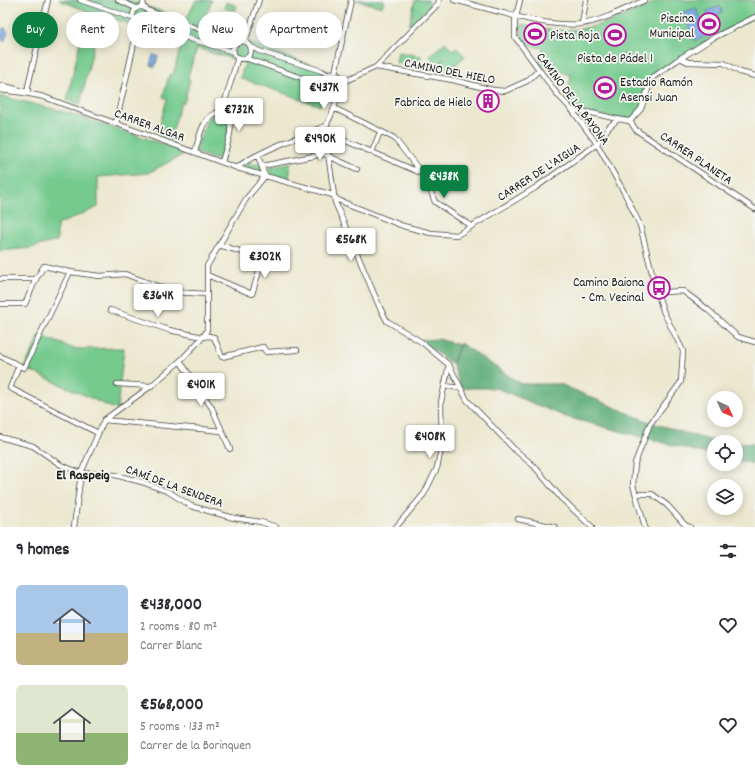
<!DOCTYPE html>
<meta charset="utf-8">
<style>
body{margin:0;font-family:Dekko,sans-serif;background:#f2f2f3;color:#2b2b33;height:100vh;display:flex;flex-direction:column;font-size:15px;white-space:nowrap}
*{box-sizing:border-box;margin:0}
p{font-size:13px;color:#7c7c81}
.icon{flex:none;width:22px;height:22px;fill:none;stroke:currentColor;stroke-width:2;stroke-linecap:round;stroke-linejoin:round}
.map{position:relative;height:527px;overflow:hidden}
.panel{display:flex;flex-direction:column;background:#fff;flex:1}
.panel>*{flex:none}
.guide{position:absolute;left:12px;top:12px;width:400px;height:36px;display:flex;gap:8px}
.needle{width:26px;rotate:135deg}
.fabs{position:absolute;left:707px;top:391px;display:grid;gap:8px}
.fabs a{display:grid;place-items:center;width:36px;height:36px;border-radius:50%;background:#fff;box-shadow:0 2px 10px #0003;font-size:20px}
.price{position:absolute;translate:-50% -34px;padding:0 9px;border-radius:4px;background:#fff;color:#222;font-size:13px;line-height:26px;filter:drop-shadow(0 1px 2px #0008)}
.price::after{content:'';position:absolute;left:50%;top:24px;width:12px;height:9px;margin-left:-6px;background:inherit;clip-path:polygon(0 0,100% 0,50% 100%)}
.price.active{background:#0b8043;color:#fff}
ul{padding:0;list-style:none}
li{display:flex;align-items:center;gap:12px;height:100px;padding:0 16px}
li span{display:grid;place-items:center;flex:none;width:112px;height:80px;border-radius:6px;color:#555}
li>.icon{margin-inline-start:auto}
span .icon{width:48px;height:48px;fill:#fffc;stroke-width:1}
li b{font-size:17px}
h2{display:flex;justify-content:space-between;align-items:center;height:48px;padding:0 16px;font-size:17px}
.tag{padding:0 14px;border-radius:18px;background:#fff;box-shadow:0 2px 10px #0003;font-size:14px;line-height:36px}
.tag.active{background:#0b8043;color:#fff}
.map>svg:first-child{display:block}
.green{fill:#75ca8e;stroke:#487355}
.forest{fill:#60ae79;stroke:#3e654a}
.water{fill:#77a6e0;stroke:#4a617e}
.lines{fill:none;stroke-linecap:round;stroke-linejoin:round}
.minor-casing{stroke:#3b3b37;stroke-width:6}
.minor{stroke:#fff;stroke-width:4.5}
.labels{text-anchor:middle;stroke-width:3.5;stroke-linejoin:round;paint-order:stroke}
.poi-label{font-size:13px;fill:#1c1c1c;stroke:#f6f6f2;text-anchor:end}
.street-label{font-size:13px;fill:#1c1c1c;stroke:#f6f6f2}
.neighbourhood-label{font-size:14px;font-weight:bold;fill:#1c1c1c;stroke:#f6f6f2}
</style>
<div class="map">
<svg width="755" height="527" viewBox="0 0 755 527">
<rect width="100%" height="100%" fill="#f6f6f2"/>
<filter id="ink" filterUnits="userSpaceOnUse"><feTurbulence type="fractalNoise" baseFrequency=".025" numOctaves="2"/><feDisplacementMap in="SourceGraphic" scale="8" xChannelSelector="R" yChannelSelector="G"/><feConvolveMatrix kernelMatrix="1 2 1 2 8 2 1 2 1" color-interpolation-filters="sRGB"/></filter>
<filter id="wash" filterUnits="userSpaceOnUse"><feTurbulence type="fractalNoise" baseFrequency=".012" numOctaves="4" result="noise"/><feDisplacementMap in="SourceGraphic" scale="16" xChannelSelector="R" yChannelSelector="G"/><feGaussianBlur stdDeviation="0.9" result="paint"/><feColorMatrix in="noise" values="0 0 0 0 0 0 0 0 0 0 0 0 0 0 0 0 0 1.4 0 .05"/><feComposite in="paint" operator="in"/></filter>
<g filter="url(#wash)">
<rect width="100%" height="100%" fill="#ece8d0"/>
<path class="green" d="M59,0H128L186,20L196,0H212L202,25L336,74L339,78L340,84L336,89L327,88L320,106L240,78L245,63L197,48L187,79L190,80L184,103L181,102L170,140L157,134L167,99L163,97L169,75H173L182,42L101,14L80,105L67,100L87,11Z
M356,0H384L382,7Z
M415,0H428L430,6L409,26Z
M660,0H754L755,17L713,38L652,78L641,109L630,121L572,110L566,103L571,75L539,66L543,48L524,45L520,37L522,24C532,26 543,29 553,30C592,33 626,15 660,0Z
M226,2L237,6L235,11L224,8Z
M445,42L452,50L456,47L465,56L448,72L440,63L446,57L437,64L430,56Z
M398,52L421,56L420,67L396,63Z
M0,96L62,111L188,152L148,173L98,177V207L57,225V241L30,248L0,251Z
M222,111L232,127L222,162L195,152L208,117Z
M250,161L252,166L259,163L262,170L261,171L244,167L243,166Z
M291,162L289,180L270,175L269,168Z
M40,335L74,349L124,348L117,410L24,368Z"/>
<path class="forest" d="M438,339L459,345L452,364L420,340Z
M460,343L521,384H560L649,422L716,442H714V456L566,417L496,388H461L453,365Z
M736,443L755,444V464L736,460Z"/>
<path class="water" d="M720,6L722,12L716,15L719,21L712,24L707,11Z
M696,8L707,32L705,33L707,36L695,41L682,13Z
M3,28H5L8,33L4,42L1,38Z
M153,55L158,56L155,67L150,65Z"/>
</g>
<g filter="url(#ink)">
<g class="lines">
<g class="minor-casing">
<path id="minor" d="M80,0L135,19
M118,0L136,8
M454,0C492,9 544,28 581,24C603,21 625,9 645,0
M520,0L515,21V37L557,94L572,110L597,144L625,194L640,225L656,289L664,313L683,351L681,382L650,424L635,463L633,485L645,527
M142,7L144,0
M133 15a8 8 0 1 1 16 0a8 8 0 1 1-16 0Z
M147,10L237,43
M144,22L184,37L234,52
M582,24L586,0
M233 50a9 9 0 1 1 18 0a9 9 0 1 1-18 0Z
M245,42L259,0
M250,46L259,51L322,71L328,75
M245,58L319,84L330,92H334L341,89L343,84L342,78L335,73L329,74L325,78L324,86
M680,58L688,62L724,63L740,72L755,76
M376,67L453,80L493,90L505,91L527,81L539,70
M335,73L351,0
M343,82L376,67L438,4L439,0
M0,85L28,92V86L48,0
M0,90C15,92 29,93 44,97L237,168L333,195L338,200L403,226L431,233L457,235L535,188L597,144L609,127L617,120
M334,92C341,105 326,119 325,132L335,202L380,308L387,321L423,343L449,365L441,402L442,445L437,468L424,494L396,527
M334,108L394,138L425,177L435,202L471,226
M572,110C592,111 610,119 630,121L641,109L652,78L676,61L713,38L755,17
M222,111L238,57
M630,121L636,130L755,209
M116,123L139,22
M325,132L421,173
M195,152C200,135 202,115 222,111C239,123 226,145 222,162
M372,152L380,132
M258,156L265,176
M262,166L324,154L357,169
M237,168C251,154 305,135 325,126
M219,245L273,261
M207,275L252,294L263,258
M0,279H36
M656,289L663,292L683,291L707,309L738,337L755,342
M0,304H25L36,279L44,266L70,272L100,276L125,274L173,292L207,294
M110,310L169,330L203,337L208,336L214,337L222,357L263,347L266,352L297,350
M0,356L24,368L70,272
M180,361L212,408L230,449
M19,365L10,388L98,433
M449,365L467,400L514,449L534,466L561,498L592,527
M117,384L151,386
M445,386L461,388
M104,420L222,431
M0,437L33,446L61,465L81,473L115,475L142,482L169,492L191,506L234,518L261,522L276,527
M636,494H652L667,505L686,526L690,527
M518,519L555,527
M74,527L81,473L104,420L151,386L180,361L203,337L207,330V266L246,199L265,176"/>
</g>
<use href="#minor" class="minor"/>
</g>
</g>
<defs>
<g id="stadium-ring" transform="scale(1.15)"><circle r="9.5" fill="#f6f6f2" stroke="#b5179e" stroke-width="1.5"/><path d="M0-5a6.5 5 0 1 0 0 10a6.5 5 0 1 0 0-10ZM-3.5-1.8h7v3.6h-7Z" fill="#b5179e"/></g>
<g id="building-ring" transform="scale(1.15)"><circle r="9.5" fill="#f6f6f2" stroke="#b5179e" stroke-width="1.5"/><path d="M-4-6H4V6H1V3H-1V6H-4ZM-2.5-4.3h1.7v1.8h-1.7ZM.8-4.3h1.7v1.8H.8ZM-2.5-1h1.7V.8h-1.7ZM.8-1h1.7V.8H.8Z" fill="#b5179e"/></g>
<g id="bus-ring" transform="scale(1.15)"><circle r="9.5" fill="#f6f6f2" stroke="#b5179e" stroke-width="1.5"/><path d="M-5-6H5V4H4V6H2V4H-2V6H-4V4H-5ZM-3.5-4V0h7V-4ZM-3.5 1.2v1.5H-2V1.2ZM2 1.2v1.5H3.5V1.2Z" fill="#b5179e"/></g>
</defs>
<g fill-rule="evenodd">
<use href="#stadium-ring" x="709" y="24"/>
<use href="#stadium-ring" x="535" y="34"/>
<use href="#stadium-ring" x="615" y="35"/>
<use href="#stadium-ring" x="605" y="88"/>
<use href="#building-ring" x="488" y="101"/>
<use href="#bus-ring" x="659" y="288"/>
</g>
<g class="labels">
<g class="poi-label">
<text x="694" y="22">Piscina<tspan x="694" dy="15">Municipal</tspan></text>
<text x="550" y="39" text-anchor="start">Pista Roja</text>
<text x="615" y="62" text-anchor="middle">Pista de Pádel 1</text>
<text x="620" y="86" text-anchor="start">Estadio Ramón<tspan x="620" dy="15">Asensi Juan</tspan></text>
<text x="472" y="106">Fabrica de Hielo</text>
<text x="644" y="286">Camino Baiona<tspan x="644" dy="15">- Cm. Vecinal</tspan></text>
</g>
<g class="street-label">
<text transform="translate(450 70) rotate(11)" y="5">CAMINO DEL HIELO</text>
<text transform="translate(574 98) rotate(53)" y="5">CAMINO DE LA BAYONA</text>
<text transform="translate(150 124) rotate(20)" y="5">CARRER ALGAR</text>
<text transform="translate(697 157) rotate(34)" y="5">CARRER PLANETA</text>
<text transform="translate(538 171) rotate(-33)" y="5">CARRER DE L'AIGUA</text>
<text transform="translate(175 485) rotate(20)" y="5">CAMÍ DE LA SENDERA</text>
</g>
<g class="neighbourhood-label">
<text x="83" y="479">El Raspeig</text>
</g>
</g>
</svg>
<div class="fabs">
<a><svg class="needle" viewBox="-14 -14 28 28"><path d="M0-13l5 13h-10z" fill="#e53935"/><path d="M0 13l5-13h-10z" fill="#7c7c81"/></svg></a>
<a><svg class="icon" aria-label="locate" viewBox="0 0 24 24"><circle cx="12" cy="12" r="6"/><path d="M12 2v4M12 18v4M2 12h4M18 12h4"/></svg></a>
<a><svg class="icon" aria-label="layers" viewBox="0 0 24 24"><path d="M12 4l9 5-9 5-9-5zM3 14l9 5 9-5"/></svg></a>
</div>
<b class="price" style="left:324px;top:110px">€437K</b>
<b class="price" style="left:239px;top:132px">€732K</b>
<b class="price" style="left:320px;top:161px">€490K</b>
<b class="price active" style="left:444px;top:199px">€438K</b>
<b class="price" style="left:351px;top:262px">€568K</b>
<b class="price" style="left:265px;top:279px">€302K</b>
<b class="price" style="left:158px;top:318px">€364K</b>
<b class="price" style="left:201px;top:407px">€401K</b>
<b class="price" style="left:430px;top:459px">€408K</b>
<div class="guide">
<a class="tag active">Buy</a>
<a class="tag">Rent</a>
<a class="tag">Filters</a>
<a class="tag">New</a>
<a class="tag">Apartment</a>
</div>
</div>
<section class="panel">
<h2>9 homes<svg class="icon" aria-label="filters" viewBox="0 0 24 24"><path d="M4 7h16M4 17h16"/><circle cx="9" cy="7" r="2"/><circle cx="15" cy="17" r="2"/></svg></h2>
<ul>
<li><span style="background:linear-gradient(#a9c7e8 60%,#c2b280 0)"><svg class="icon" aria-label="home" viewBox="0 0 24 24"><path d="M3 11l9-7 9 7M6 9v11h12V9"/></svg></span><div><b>€438,000</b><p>2 rooms · 80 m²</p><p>Carrer Blanc</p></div><svg class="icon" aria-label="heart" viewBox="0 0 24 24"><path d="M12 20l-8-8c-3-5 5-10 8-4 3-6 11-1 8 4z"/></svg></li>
<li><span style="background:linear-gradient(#dfe7d0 60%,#8fb573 0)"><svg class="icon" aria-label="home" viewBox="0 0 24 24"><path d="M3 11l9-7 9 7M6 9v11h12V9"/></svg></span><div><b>€568,000</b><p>5 rooms · 133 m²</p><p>Carrer de la Borinquen</p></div><svg class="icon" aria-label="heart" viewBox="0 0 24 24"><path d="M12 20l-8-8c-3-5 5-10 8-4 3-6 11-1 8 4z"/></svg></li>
</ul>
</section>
